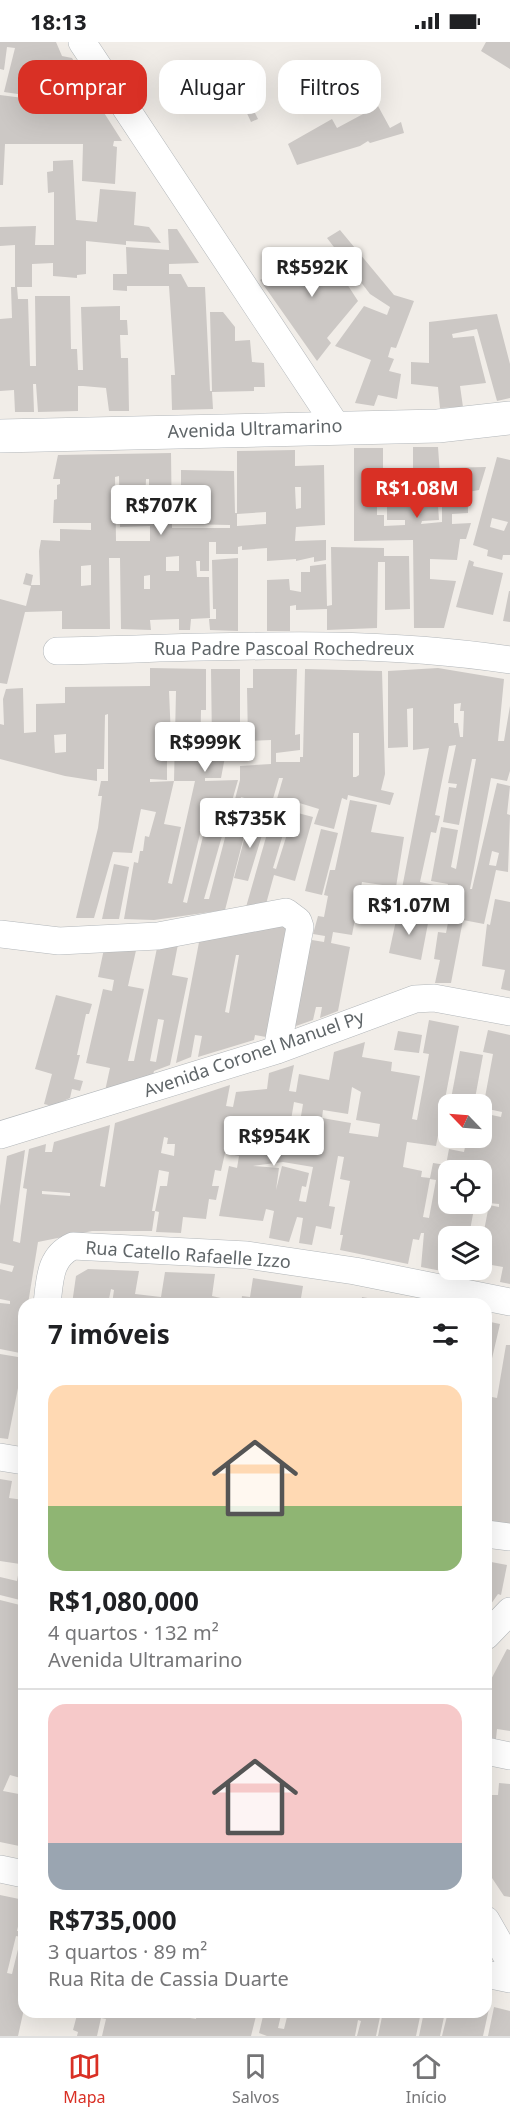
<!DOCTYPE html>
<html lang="pt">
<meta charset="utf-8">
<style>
body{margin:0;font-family:"Noto Sans",sans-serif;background:#f2f2f2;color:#202124;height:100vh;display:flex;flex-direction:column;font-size:22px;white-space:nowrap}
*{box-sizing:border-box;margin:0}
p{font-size:20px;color:#757577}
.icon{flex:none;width:33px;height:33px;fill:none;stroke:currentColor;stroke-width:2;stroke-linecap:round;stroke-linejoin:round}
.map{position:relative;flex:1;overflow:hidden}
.panel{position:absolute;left:18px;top:1256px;width:474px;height:720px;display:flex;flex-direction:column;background:#fff;border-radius:18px;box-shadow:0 6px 24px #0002}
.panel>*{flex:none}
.hud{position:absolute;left:18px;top:18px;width:474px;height:54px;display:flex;gap:12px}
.needle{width:39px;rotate:295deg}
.buttons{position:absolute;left:438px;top:1052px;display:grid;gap:12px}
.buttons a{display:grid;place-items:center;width:54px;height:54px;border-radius:12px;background:#fff;box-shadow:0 6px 24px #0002;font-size:30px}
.price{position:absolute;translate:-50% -51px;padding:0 14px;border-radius:6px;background:#fff;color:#222;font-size:20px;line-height:39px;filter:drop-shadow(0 2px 3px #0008)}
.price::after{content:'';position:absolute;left:50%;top:36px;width:18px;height:14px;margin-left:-9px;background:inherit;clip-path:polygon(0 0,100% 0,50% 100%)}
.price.current{background:#d93025;color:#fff}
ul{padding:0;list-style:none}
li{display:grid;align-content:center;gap:12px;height:318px;padding:0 30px}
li+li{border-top:2px solid #e0e0e0}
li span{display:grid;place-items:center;height:186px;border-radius:18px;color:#555}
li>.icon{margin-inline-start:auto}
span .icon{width:108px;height:108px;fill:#fffc;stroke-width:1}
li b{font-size:26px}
h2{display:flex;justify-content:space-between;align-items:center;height:72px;padding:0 30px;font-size:26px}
.tag{padding:0 21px;border-radius:18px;background:#fff;box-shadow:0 6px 24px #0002;font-size:21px;line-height:54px}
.tag.current{background:#d93025;color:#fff}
.status{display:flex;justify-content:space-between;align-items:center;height:42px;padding:0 30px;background:#fff;direction:ltr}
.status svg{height:16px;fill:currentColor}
.tabs{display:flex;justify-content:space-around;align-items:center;height:84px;border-top:2px solid #e0e0e0;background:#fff;font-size:16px;color:#757577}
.tabs a{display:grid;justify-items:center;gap:3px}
.tabs .current{color:#d93025}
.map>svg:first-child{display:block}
.building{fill:#ccc8c5;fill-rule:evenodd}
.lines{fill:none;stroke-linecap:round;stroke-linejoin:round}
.minor-casing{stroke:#b3b7ba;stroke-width:28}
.tertiary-casing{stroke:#b3b7ba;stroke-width:34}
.minor{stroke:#fff;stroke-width:27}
.tertiary{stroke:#fff;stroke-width:33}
.labels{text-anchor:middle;stroke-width:6;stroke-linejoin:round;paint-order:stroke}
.street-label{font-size:18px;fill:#5f6568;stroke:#fff}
</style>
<div class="status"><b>18:13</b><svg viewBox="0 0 49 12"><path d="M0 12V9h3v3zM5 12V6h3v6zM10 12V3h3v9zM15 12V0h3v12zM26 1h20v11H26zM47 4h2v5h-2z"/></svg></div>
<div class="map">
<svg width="510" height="1994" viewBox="0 0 510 1994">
<rect width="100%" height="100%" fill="#f1ede8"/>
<path class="building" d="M0,0H56L62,14L72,16L87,41L70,38L66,59L4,50L15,6L7,5L4,28L0,27Z
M486,0H510V27L481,9Z
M0,53L101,66L122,99H114L113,104L117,105L115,142L82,139L83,102H5L3,143H0Z
M251,63L258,77L251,80L245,67Z
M378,64L390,86L401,80L404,91L370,101L368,99L360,104L297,123L288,102L332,77L337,86Z
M73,118L76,178L97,180L100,147L136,150L134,183L149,185L161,201L126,199V203L86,199V232L77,233V236L53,234V221L32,222V245H17L18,257H28L30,324H36L35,254H70L71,307H77L78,328H83L81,265L120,264V278H127L128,293H120L121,316H128L129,369H109L106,346L83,344H78V369L38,370L36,342H33L34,370H15L14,348L0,349V277L12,276L11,245H15V203L0,204V185L36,184L35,203H54V150L48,151L47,130L53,129V119Z
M168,187H177L199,221L169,222V232H181L188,245H205L210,349H212L210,270H223L235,285V299L250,298L252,320L264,321L265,345H254V349L212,350L213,367L172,368L171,333H175L169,244H127V249L113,248V232H127L126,205L169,208Z
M340,188L394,253L414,259L396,306L391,305L388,315L394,317L389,329L401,332L397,357L378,353L374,364L355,361L371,318L335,304L364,264L387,273L390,265L370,252L327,196Z
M323,205L358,259L327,296L331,301L317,319L260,238L306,209L311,215Z
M497,272L510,322V356L497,359L477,287L452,292L453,296L474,294L486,341L460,344L463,365L440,366L438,345L411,342V320L429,321V280Z
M413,405H438L440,433L436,434L439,478L422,479L421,482L442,480V426L486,425L479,448L468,450V471L452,472V482L471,481L466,497H460L457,518L430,517V537L456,539L444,586H414L413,498L354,499V406H383V441H377V473H384V484L405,483V478H387V430H413Z
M295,408V424L324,423L325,483L296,485L295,499L326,498V518L314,520V515L296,519V517L267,519V506L242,508V504L238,505V512H216V500H209V529H200V519H196L197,535H209L210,576L191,577L190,588H179V577L150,578L151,588L121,587L120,516H109L110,587H62V569L25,570L7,642L0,641V557L26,564L31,544L23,542L26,531L33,533L31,543H40L39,509L41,498L60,499V487L91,488V481H53L54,458L57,457V443L60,442V437H53L58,413L171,411L172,486H230V483L181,482V428L234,429L235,471H237V409ZM119,434L120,485L150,484V499H116L115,435ZM146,437H149V464H145ZM295,445H301V466L296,467ZM266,470V482L237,484V472ZM179,514V529H166V515ZM91,523V543L81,544V524ZM150,533V547H144V534Z
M497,415L510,418V513H503L502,518L487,514L488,508L473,503ZM492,476L508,480L504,489L490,485Z
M331,505L384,506V514H409L410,567L385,568V520H378L377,586L327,588V567L296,568V563L290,564V589H267V538L289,537L290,548L301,550V530H310V524L326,522L327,564L332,563Z
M238,516V589L210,588L209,577H216V567H213L212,518Z
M469,518L474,520L473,524L503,531L493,573L456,565Z
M509,549H510V580L503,579Z
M150,626L206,627V668H201L200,720H205V702H212L211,627H240V714L225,715L221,736H205V739L238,738L204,857H209L240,738V724L271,722V698L248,699L247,646H253V627H297L295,693L300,692V708L276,711V720H300V715H303L305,627L382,629L385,732L381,748L394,751L390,763L348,753L347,758L342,756L334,787L314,782L319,767L293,759L273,826L276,827L294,770L313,775L295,839L274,833L266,862L246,865L283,736H279L270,767L254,763L255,759L241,755L240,758L245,760L241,773L249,775L225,868L154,878L124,877L134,820L138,821L140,809H143L145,794L149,795L156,770L141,767L132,811L113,810L94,876H76L98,786L102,754H98L101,739H108V672L105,673L104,727H97V739L65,734L0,717V682L4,683L3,657L6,647L23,646L24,691L36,690V662L65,661V645L150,644ZM169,649H176L174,739H195L172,842L168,841L181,785L164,782L174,739L150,740V737L167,738V719H172ZM353,691H359V733L356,735H353ZM66,692V710L55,711L54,693ZM206,768L209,769L187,861L183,860Z
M438,626L504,637L498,699H504L510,664V729L507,739L491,736L470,847H472L497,741L510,744L507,772L510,773L508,830L496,828L484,882L463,878L451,941H435L440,918L434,917L438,890L446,891L454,850L446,848L448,842L431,839L441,785L458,788L451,825L456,827L476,717H472L459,783L443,780L449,745L456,746L457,742L448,741L456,703L449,704L435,773L440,774L436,791L431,790L420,840L434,843L429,859L422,858L420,865L399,862L429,706L413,708V666L407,667L408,705L388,706V629ZM461,661L460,669H464L463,695H460L458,681H454V662ZM492,809L499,811L496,824L489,823Z
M350,758L377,763L371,790L404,795L396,845L362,840L352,893L333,890L331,901L350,905L338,969L320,976L322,965H316L313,978L296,984L292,973L312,898L324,900L325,894L313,892L318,874L324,875L328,854L324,853L330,828H335Z
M250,775L266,780L248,839L234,836Z
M321,787L338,791L322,853L305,849Z
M114,822L129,825L119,877H102Z
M495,857L510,860V949L501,947L505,928L482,924L487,882L490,883Z
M398,869L429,876L421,918L389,911Z
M288,881L266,995L255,993L254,998L198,1015L202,994L195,993L191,1015L176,1021L200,895ZM236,913H239L229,971L225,970Z
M179,897L172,933L188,936L170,1023L154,1029L153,1033L105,1049L110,1026L86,1021L103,947L112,949L114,938L98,935L104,907L137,904L128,944L144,947L128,1019H134L158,901ZM158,977L164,978L156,1020L150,1019Z
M56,953L92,962L89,972H86L77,1013H80L74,1037L83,1039L80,1049L72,1047L70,1056L52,1064L44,1062L52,1032L35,1027Z
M429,978L459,984L436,1104L407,1100L403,1125L422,1129L421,1135L430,1136L433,1121L446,1123L449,1107L464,1110L467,1095H482V1071L501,1075L502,1070L483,1066L493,1012L483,1010L488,988L510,993V1242L500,1240L503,1225L486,1222L483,1237L472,1235L474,1227H482V1199L489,1163L499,1165V1162L488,1161L492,1145H488L491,1131L487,1130L488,1125L482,1124V1128H448V1161H475L469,1194H448V1227H457V1232L421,1225L424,1191H421L419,1198L413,1197L408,1222L340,1208L343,1193H340L350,1139L340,1137L344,1115L338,1114L329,1164L335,1165L331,1187L316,1184L312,1203L299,1201L303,1176L297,1175L289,1200L269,1196L274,1169L266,1167L263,1179L219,1174L229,1124L237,1126L239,1114L225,1111L221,1129L215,1128L212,1144H219L216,1158L209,1157L206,1177L183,1175L181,1191L156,1190L159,1170L155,1169L152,1189H92L38,1200L28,1262H24V1288L20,1311L0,1307V1261L10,1262V1259L0,1257V1227L12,1230L14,1224L0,1221V1164L7,1114L25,1108L13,1199L20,1201L27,1147L23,1146L29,1107L46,1102L45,1110H52L54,1100L110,1083L100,1144L105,1145L115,1081L230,1043L226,1064L233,1065L236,1050L267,1047L269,1031L294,1023L289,1049L296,1050L299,1032L329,1038L334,1010L365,1000L362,1015L392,1020L391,1029L420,1034L412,1077L417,1078L429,1012L423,1011ZM352,1045L361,1050L356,1078L380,1082L378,1095L349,1091L351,1081L322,1076L323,1068L348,1072ZM294,1060L303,1062L300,1080L291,1078ZM164,1095L168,1096L167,1102H175L174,1114L161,1111ZM283,1120L313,1125L306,1160L299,1159L302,1144L306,1145L309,1131L282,1124L276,1148L279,1126L253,1124ZM159,1128L169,1130L167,1144H160L155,1169H152ZM430,1137L436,1138L429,1176L423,1175ZM42,1149L70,1151V1154L42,1152Z
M398,989L422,993L419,1011L394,1008Z
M460,1009L483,1013L474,1062H450Z
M482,1145H488L485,1160L482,1159Z
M88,1227L139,1229L135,1252L161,1255L165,1230L215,1232L212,1254L234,1259L233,1262H211L206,1258V1262H112L114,1248L111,1247L108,1262H72L76,1234Z
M253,1236L303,1244L300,1262H241L242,1254L250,1255Z
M362,1255L390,1260V1262H361Z
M486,1279L500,1282L487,1338H486Z
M506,1303H510V1482L486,1478V1377H488L492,1355L497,1356Z
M0,1312L24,1316V1342L19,1341L8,1397L0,1396Z
M0,1437L12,1439L9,1456L24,1458V1559L0,1553V1535L17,1539L20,1522L0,1519Z
M486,1519L507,1523L501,1553L498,1552L486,1569Z
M0,1558L24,1564V1588L21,1587L19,1595L24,1596V1737L10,1733L3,1749L24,1753V1805L0,1800Z
M507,1607L510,1608V1689L497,1687L496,1697L486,1695V1647Z
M499,1741L510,1742V1855L504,1854L486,1827V1753H498Z
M0,1853L24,1858L17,1889H20L24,1876V1967L18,1994H0ZM16,1894L21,1895L12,1932L7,1931Z
M486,1961L490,1962L483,1994H442L448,1970H486Z
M494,1965L510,1969V1994H488Z
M67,1970H179L178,1974L196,1977L197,1970H205L204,1974L210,1975L212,1970H257L251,1994H102L106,1977L101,1976L97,1994H77L78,1990L73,1988L77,1973Z
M264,1970H334L333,1974L350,1976L351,1972L342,1970H381L376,1994H357L361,1979L358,1978L355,1994H267L259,1991ZM281,1973L287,1975L284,1987L278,1986Z
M383,1970H421L416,1994H378Z
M424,1970H445L440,1994H419Z"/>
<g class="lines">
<g class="minor-casing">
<path id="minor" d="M82,0L337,385
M57,609C208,606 361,595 510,618
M0,892L59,899L158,894L286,870L298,879L300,885L277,1008
M0,1093L277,1008L415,957L434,956L510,970
M47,1262C50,1238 49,1215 73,1204L247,1213L355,1229L510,1260
M0,1415L24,1419
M486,1492L510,1495
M486,1594L510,1569
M486,1709L510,1714
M0,1827L24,1832
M486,1878L510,1920
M486,1932L510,1937"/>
</g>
<g class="tertiary-casing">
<path id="tertiary" d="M0,394L438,384L510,376"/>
</g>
<use href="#minor" class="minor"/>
<use href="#tertiary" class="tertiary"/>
</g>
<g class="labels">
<g class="street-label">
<text transform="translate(255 387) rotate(-2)" y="6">Avenida Ultramarino</text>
<text x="284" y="613">Rua Padre Pascoal Rochedreux</text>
<text transform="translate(254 1012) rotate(-19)" y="6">Avenida Coronel Manuel Py</text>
<text transform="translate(188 1213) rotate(4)" y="6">Rua Catello Rafaelle Izzo</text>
</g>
</g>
</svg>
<div class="buttons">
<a><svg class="needle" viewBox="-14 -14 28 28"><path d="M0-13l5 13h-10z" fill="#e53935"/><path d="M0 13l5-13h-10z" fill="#757577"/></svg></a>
<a><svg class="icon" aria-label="locate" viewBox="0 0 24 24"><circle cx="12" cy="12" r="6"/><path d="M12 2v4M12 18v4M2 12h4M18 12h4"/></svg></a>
<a><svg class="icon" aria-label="layers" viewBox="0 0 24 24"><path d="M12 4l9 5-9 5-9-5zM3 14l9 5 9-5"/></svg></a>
</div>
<b class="price" style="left:312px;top:256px">R$592K</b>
<b class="price current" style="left:417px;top:477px">R$1.08M</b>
<b class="price" style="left:161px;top:494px">R$707K</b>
<b class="price" style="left:205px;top:731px">R$999K</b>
<b class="price" style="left:250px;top:807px">R$735K</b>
<b class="price" style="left:409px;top:894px">R$1.07M</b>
<b class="price" style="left:274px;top:1125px">R$954K</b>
<div class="hud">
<a class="tag current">Comprar</a>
<a class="tag">Alugar</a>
<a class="tag">Filtros</a>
</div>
<section class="panel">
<h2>7 imóveis<svg class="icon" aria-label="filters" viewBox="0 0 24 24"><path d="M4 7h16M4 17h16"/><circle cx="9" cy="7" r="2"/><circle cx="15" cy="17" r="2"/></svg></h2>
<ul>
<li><span style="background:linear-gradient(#ffd9b3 65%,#8fb573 0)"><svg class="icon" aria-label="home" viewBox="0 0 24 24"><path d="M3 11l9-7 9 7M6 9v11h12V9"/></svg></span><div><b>R$1,080,000</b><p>4 quartos · 132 m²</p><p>Avenida Ultramarino</p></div></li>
<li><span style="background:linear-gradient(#f6c9c9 75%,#9aa5b1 0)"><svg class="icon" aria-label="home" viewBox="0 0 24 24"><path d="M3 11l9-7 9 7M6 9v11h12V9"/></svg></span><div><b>R$735,000</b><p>3 quartos · 89 m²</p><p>Rua Rita de Cassia Duarte</p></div></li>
</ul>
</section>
</div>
<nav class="tabs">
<a class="current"><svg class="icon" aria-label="map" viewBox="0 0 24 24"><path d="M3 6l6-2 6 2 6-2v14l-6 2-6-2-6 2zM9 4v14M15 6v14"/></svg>Mapa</a>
<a><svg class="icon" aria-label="saved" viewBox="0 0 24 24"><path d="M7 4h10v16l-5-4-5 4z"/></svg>Salvos</a>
<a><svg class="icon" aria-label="home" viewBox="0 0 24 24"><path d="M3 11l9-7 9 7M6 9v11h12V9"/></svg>Início</a>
</nav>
